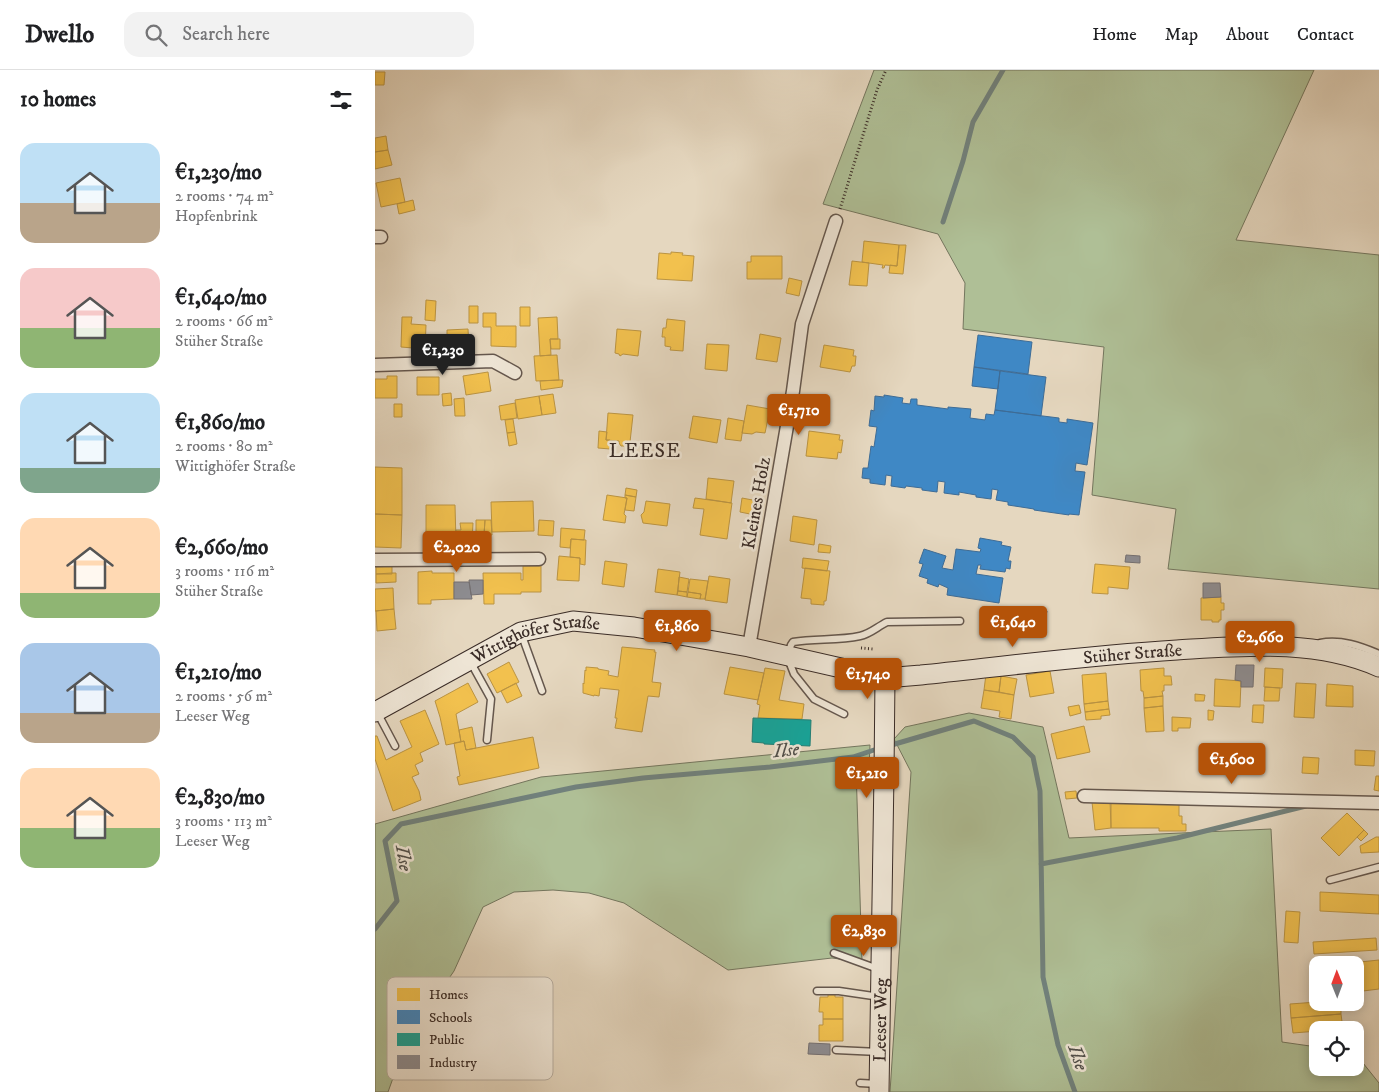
<!DOCTYPE html>
<meta charset="utf-8">
<style>
body{margin:0;font-family:"IM FELL DW Pica",serif;background:#f2f2f2;color:#202124;height:100vh;display:flex;flex-direction:column;font-size:19px;white-space:nowrap}
*{box-sizing:border-box;margin:0}
p{font-size:16px;color:#757577}
.icon{flex:none;width:28px;height:28px;fill:none;stroke:currentColor;stroke-width:2;stroke-linecap:round;stroke-linejoin:round}
.map{position:relative;flex:1;overflow:hidden}
.sheet{display:flex;flex-direction:column;background:#fff;width:375px}
.sheet>*{flex:none}
.needle{width:32px;rotate:359deg}
.tools{position:absolute;left:934px;top:886px;display:grid;gap:10px}
.tools a{display:grid;place-items:center;width:55px;height:55px;border-radius:10px;background:#fff;box-shadow:0 2px 12px #0003;font-size:25px}
.price{position:absolute;translate:-50% -42px;padding:0 11px;border-radius:5px;background:#b45309;color:#fff;font-size:16px;line-height:32px;filter:drop-shadow(0 1px 2px #0008)}
.price::after{content:'';position:absolute;left:50%;top:30px;width:15px;height:11px;margin-left:-8px;background:inherit;clip-path:polygon(0 0,100% 0,50% 100%)}
.price.active{background:#222;color:#fff}
ul{padding:0;list-style:none}
li{display:flex;align-items:center;gap:15px;height:125px;padding:0 20px}
li span{display:grid;place-items:center;flex:none;width:140px;height:100px;border-radius:15px;color:#555}
li>.icon{margin-inline-start:auto}
span .icon{width:60px;height:60px;fill:#fffc;stroke-width:1}
li b{font-size:21px}
h2{display:flex;justify-content:space-between;align-items:center;height:60px;padding:0 20px;font-size:21px}
header{display:flex;align-items:center;gap:30px;box-sizing:border-box;height:70px;padding:0 25px;background:#fff;border-bottom:1px solid #e0e0e0}
header strong{font-size:24px}
nav{display:flex;gap:28px;margin-inline-start:auto;font-size:18px}
.search{width:350px;height:45px;background:#f2f2f2;display:flex;align-items:center;gap:12px;box-sizing:border-box;padding:0 18px;border-radius:15px;color:#757577;font-size:19px}
main{display:flex;flex:1;min-height:0}
.map>svg:first-child{display:block}
.green{fill:#afbf96;stroke:#74765e}
.homes{fill:#f2c14e;stroke:#bb9442}
.schools{fill:#3f88c5;stroke:#3e6c96}
.public{fill:#17a398;stroke:#227f76}
.industry{fill:#8d8d92;stroke:#747072}
.lines{fill:none;stroke-linecap:round;stroke-linejoin:round}
.stream{stroke:#71817c;stroke-width:5}
.lane-casing{stroke:#65574d;stroke-width:9}
.street-casing{stroke:#65574d;stroke-width:15}
.secondary-casing{stroke:#3a2c27;stroke-width:21}
.path{stroke:#3a2c27;stroke-width:3;stroke-dasharray:1 2.5;stroke-linecap:butt}
.lane{stroke:#eee5d5;stroke-width:6}
.street{stroke:#eee5d5;stroke-width:12}
.secondary{stroke:#eee5d5;stroke-width:19}
.labels{text-anchor:middle;stroke-width:5;stroke-linejoin:round;paint-order:stroke}
.street-label{font-size:18px;fill:#3a2c27;stroke:#eee5d5}
.water-label{font-size:19px;font-style:italic;fill:#514f4a;stroke:#eee5d5}
.quarter-label{font-size:20px;letter-spacing:1px;fill:#3a2c27;stroke:#eee5d5}
.key{fill:#eee5d5;stroke:#b8aea1;stroke-width:1}
.key-label{font-size:14px;fill:#3a2c27}
</style>
<header>
<strong>Dwello</strong>
<div class="search"><svg class="icon" aria-label="search" viewBox="0 0 24 24"><circle cx="10" cy="10" r="6"/><path d="M15 15l6 6"/></svg>Search here</div>
<nav><a>Home</a><a>Map</a><a>About</a><a>Contact</a></nav>
</header>
<main>
<section class="sheet">
<h2>10 homes<svg class="icon" aria-label="filters" viewBox="0 0 24 24"><path d="M4 7h16M4 17h16"/><circle cx="9" cy="7" r="2"/><circle cx="15" cy="17" r="2"/></svg></h2>
<ul>
<li><span style="background:linear-gradient(#bfe0f5 60%,#b9a48a 0)"><svg class="icon" aria-label="home" viewBox="0 0 24 24"><path d="M3 11l9-7 9 7M6 9v11h12V9"/></svg></span><div><b>€1,230/mo</b><p>2 rooms · 74 m²</p><p>Hopfenbrink</p></div></li>
<li><span style="background:linear-gradient(#f6c9c9 60%,#8fb573 0)"><svg class="icon" aria-label="home" viewBox="0 0 24 24"><path d="M3 11l9-7 9 7M6 9v11h12V9"/></svg></span><div><b>€1,640/mo</b><p>2 rooms · 66 m²</p><p>Stüher Straße</p></div></li>
<li><span style="background:linear-gradient(#bfe0f5 75%,#7fa58c 0)"><svg class="icon" aria-label="home" viewBox="0 0 24 24"><path d="M3 11l9-7 9 7M6 9v11h12V9"/></svg></span><div><b>€1,860/mo</b><p>2 rooms · 80 m²</p><p>Wittighöfer Straße</p></div></li>
<li><span style="background:linear-gradient(#ffd9b3 75%,#8fb573 0)"><svg class="icon" aria-label="home" viewBox="0 0 24 24"><path d="M3 11l9-7 9 7M6 9v11h12V9"/></svg></span><div><b>€2,660/mo</b><p>3 rooms · 116 m²</p><p>Stüher Straße</p></div></li>
<li><span style="background:linear-gradient(#a9c7e8 70%,#b9a48a 0)"><svg class="icon" aria-label="home" viewBox="0 0 24 24"><path d="M3 11l9-7 9 7M6 9v11h12V9"/></svg></span><div><b>€1,210/mo</b><p>2 rooms · 56 m²</p><p>Leeser Weg</p></div></li>
<li><span style="background:linear-gradient(#ffd9b3 60%,#8fb573 0)"><svg class="icon" aria-label="home" viewBox="0 0 24 24"><path d="M3 11l9-7 9 7M6 9v11h12V9"/></svg></span><div><b>€2,830/mo</b><p>3 rooms · 113 m²</p><p>Leeser Weg</p></div></li>
</ul>
</section>
<div class="map">
<svg width="1004" height="1022" viewBox="0 0 1004 1022">
<rect width="100%" height="100%" fill="#e5d7bf"/>
<filter id="stains"><feTurbulence type="fractalNoise" baseFrequency=".004" numOctaves="4"/><feColorMatrix values="0 0 0 0 .2 0 0 0 0 .09 0 0 0 0 .02 0 0 0 .5 -.17"/></filter>
<radialGradient id="worn" r=".72"><stop offset=".6" stop-color="#630" stop-opacity="0"/><stop offset="1" stop-color="#630" stop-opacity=".3"/></radialGradient>
<path class="green" d="M499,0H939L861,170L1004,185V519L793,499L801,439L717,425L729,277L588,259L590,213L563,164L448,134Z
M594,643L668,657L694,768L896,759L907,972L942,977V998H980V983L1004,1013V1022H515L536,702L519,669L530,657Z
M495,675L494,697H481L487,892L457,888L353,900L249,833L214,823L178,820L139,822L108,837L79,901L49,945L27,983L13,1022H0V754L166,707Z"/>
<path class="homes" d="M0,2H10L9,15H0Z
M11,66L13,80L0,82V68Z
M13,80L17,95L0,99V82Z
M25,108L30,132L6,137L1,113Z
M38,130L40,140L24,144L22,134Z
M489,171L524,175L522,196L510,195L509,198H507L508,195L487,192Z
M524,175H531L528,204L514,203L515,195L522,196Z
M296,182L308,183L307,185L319,186L317,211L282,209L284,183L296,184Z
M376,186H407V209H372V192H376Z
M477,191L494,193L492,216L474,215Z
M414,208L427,211L424,226L411,223Z
M51,230L61,231L60,251L50,250Z
M94,236H103V253H94Z
M145,237H155V256H145Z
M108,243H121V256H141V277L116,276V257H108Z
M27,247H37L36,254L51,255L50,279L26,277Z
M182,247L183,269H175L176,285L165,286L163,248Z
M292,249L310,251L308,281L295,280L296,277L290,276V267H287L288,258H291Z
M93,259L94,278H72V260Z
M242,259L266,261L263,286L248,284L245,286L244,284L240,283Z
M385,264L406,268L402,292L381,289Z
M175,269H185V279H176Z
M332,274L354,275L352,301L330,299Z
M449,275L479,280L478,286H481L480,296H477L475,302L445,297Z
M182,285L184,310L161,311L159,286Z
M113,302L116,321L91,325L88,306Z
M12,306H22V328H0V309H12Z
M42,307H64V325H42Z
M184,310H188L187,317L166,320L165,311Z
M76,323L77,335L68,336L67,324Z
M178,324L181,343L167,345L164,326Z
M164,326L167,345L143,349L140,330Z
M89,328L90,346H80L79,329Z
M140,333L142,348L126,350L124,336Z
M19,334H27V347H19Z
M372,335L395,339L390,363L381,362L377,364L367,363Z
M233,343L258,345L255,372L252,371L251,374L249,376H246L244,373V371L231,370Z
M318,346L346,350L342,373L314,368Z
M353,348L369,351L366,371L350,369Z
M138,349L140,362L132,363L130,350Z
M224,361L232,362L231,370H235V379L223,378Z
M434,361L465,365L464,370H468L466,383L463,382L462,389L431,386Z
M140,362L142,374L134,376L132,363Z
M0,397L27,398V445L0,444Z
M333,408L359,411L356,433L331,429Z
M251,418L262,420L261,427L250,425Z
M232,425L252,428L249,444L251,446L250,453L228,450Z
M250,425L261,427L259,441L250,440L252,428H250Z
M320,428L357,433L352,469L325,465L329,439L318,438Z
M367,428L388,432L385,446L365,442Z
M158,431L159,461L117,462L116,432Z
M271,431L295,434L292,456L268,453L266,445L269,442Z
M51,435H80L81,472L51,473Z
M0,444L27,445L26,478L0,477Z
M418,446L442,450L439,475L415,471Z
M101,450H110L109,465L101,466Z
M110,450H116L117,465H109Z
M164,450L179,451L178,466L163,465Z
M85,453H98L97,472H81V460H86Z
M186,458L210,460L209,470L196,469L195,478L185,477Z
M196,469L211,470L210,495L205,494V488L195,487Z
M444,474L456,476L455,483L443,482Z
M184,486L205,488L204,511L182,510Z
M428,488L454,491L452,501L427,498Z
M230,491L252,494L249,517L227,514Z
M720,494L755,497L753,519L733,517V524L717,523Z
M17,496V504H1V497Z
M148,496H166V522H146V524H119V534H109L108,503H146V510H148Z
M430,498L455,501L451,531H449V535L436,534V529L426,528Z
M283,499L305,502L302,525L280,522Z
M57,501V503H79V529L56,530V534H43V502Z
M17,503H21V512L1,513V504Z
M334,506L355,509L352,533L330,530Z
M304,507L314,509L312,522L303,521Z
M315,509L333,511L330,529H325L326,524L313,522Z
M18,518L19,539L0,541V519Z
M303,521L312,522V527L302,525Z
M313,522L326,524L325,529L312,527Z
M846,527V533H849V540H846V550H844V552H837V550H826V528Z
M19,539L21,559L2,561L1,541Z
M247,577L280,580L279,582H281L277,612L286,613L284,627L273,626L267,662L240,658L242,648H240L244,620L225,618L224,626L219,625V626L208,623V613L209,614L210,600L211,601V597L223,598V599L234,601L233,605L243,607Z
M134,592L144,612L122,623L112,604Z
M355,597L389,603L383,630L349,624Z
M390,598L410,601L404,630L429,634L427,649L383,648L385,635L382,634Z
M789,598V606H796L797,615H789V621H787L788,626L769,628L768,621H766L765,600Z
M890,598L908,599L907,618L889,617Z
M675,601L679,623L655,627L651,605Z
M731,603L733,631L709,634L707,605Z
M611,604L626,606L624,622L609,620Z
M626,606L642,609L639,625L624,622Z
M840,609L866,611L865,637L839,636Z
M93,613L103,632L81,644L86,672L71,675L65,647L60,631Z
M141,613L147,626L132,633L126,621Z
M921,613L941,614L939,648L919,647Z
M952,614L978,616V637L951,636Z
M890,617L905,618L904,631H889Z
M609,620L639,625L636,649L624,647L625,641L606,638Z
M820,624L830,625L829,631H820Z
M788,626V636L769,638V628Z
M733,631L734,639L710,642L709,634Z
M704,635L706,643L695,646L693,637Z
M878,635H889L888,653L877,652Z
M788,636L789,661L771,662L769,638Z
M734,639L735,645L726,646V649L711,650L710,642Z
M50,640L64,674L45,683L48,691L40,695L44,704L37,707L44,721L46,730L18,741L0,689V666H2L11,690L37,677L25,651Z
M833,640L839,641L838,650H833Z
M797,647L816,648L815,658H803V661H797Z
M709,656L715,682L682,689L676,664Z
M97,657L101,678L91,680L89,671L86,672L84,660Z
M158,667L164,698L84,715L82,707L85,706L79,673L89,671L91,680Z
M980,680L1000,681L999,696L980,695Z
M928,687L944,688L943,704L927,703Z
M1001,706H1004V721L999,720Z
M701,721L702,728L691,729L690,722Z
M735,730L736,758L720,760L717,732Z
M736,732H804V746H807V754H811V761H784V758H736Z
M972,743L989,760L964,786L946,768Z
M989,760L993,764L986,771L982,767Z
M1001,767H1004V782L986,783L985,776Z
M945,822L1004,825V844L945,841Z
M911,841L925,842L923,873L909,872Z
M1001,868L1002,880L939,884L938,872Z
M1004,890V919L988,921L985,892Z
M453,924H460V927H468V949H448V942H444L445,927H453Z
M942,932H966V944L916,948L915,934Z
M966,944L968,959L918,963L916,948Z
M448,949H468V971H444V955H448Z"/>
<path class="schools" d="M603,265L657,272L653,304L599,297Z
M599,297L625,301L623,319L597,316Z
M625,301L671,307L666,346L620,340Z
M509,325L528,328L527,333L535,334L536,329H542V335L573,339V337L596,339L595,348L610,350L611,344L619,345L620,340L684,348V352L692,353V349L718,353L712,395L701,393L700,401L710,402L704,445L694,444V445L659,440V439L633,435V432L621,430L623,420L617,419L616,429L601,427V425L584,422V425L569,423L570,412L563,411L562,422L547,420V418L531,416L530,418L516,416L517,406L511,405L510,415L495,413V409L487,408L488,398H493L496,376L499,377L502,357L494,356L496,340L499,341L500,326L509,327Z
M605,468L627,472L626,475L636,477L633,491H636L635,499L631,498L630,502L605,499L606,495H603L601,504L628,508L624,533L572,525L573,518L564,514L563,517L552,513L553,509L544,506L548,494L544,493L549,479L571,486L567,498L578,500L581,479L605,482L606,479L603,478Z
M662,539L672,541L670,550L657,548L658,541H662Z"/>
<path class="public" d="M378,648L436,650L435,676L389,674V673L377,672Z"/>
<path class="industry" d="M751,485L765,486V493L750,492Z
M94,510H108V524L96,525Z
M79,512H94L97,529H79Z
M828,513H845L846,527L828,528Z
M861,595H879L878,617H866V611L860,610Z
M434,973L455,974V985L433,984Z"/>
<g class="lines">
<path class="stream" d="M568,152L588,91L598,52L628,0
M513,676L599,651L638,667L658,687L665,721L668,907L683,975L700,1022
M666,794L802,768L931,736
M0,859L22,831L10,771L26,754L201,717L268,708L395,697L478,687L505,678"/>
<g class="lane-casing">
<path id="lane" d="M146,563L167,621
M945,573C966,569 985,576 1004,584
M95,591L116,629L112,670
M2,642L20,676
M469,644L439,629L419,604L412,586L416,575L418,572C440,568 463,571 485,566C495,564 502,557 512,552L585,551
M955,810L1004,797
M459,883L503,899
M442,921H464L505,927
M461,980L504,982
M485,1013L503,1014"/>
</g>
<g class="street-casing">
<path id="street" d="M0,167H6
M0,295L118,291L140,303
M0,490L164,489
M374,577L418,321L427,254L461,151
M709,726L1004,733"/>
</g>
<g class="secondary-casing">
<g id="secondary">
<path id="s1" d="M0,642L146,562L198,551L259,557L374,577L510,608L546,605C631,596 716,585 802,580C869,576 941,569 1004,597"/>
<path id="s2" d="M504,1022L509,704L510,608"/>
</g>
</g>
<path class="path" d="M465,139L502,20L511,0
M486,578L498,579"/>
<use href="#lane" class="lane"/>
<use href="#street" class="street"/>
<use href="#secondary" class="secondary"/>
</g>
<g class="labels">
<g class="street-label">
<text transform="translate(381 433) rotate(-80)" y="6">Kleines Holz</text>
<text dy="6" stroke="none"><textPath href="#s1" startOffset="179">Wittighöfer Straße</textPath></text>
<text dy="6" stroke="none"><textPath href="#s1" startOffset="786">Stüher Straße</textPath></text>
<text dy="6" stroke="none"><textPath href="#s2" startOffset="72">Leeser Weg</textPath></text>
</g>
<g class="water-label">
<text transform="translate(411 679) rotate(-6)" y="7">Ilse</text>
<text transform="translate(30 788) rotate(81)" y="7">Ilse</text>
<text transform="translate(704 987) rotate(71)" y="7">Ilse</text>
</g>
<g class="quarter-label">
<text x="270" y="387">LEESE</text>
</g>
</g>
<rect x="12" y="907" width="166" height="103" rx="8" class="key"/>
<rect x="22" y="918" width="23" height="13" fill="#f2c14e"/>
<rect x="22" y="940" width="23" height="14" fill="#3f88c5"/>
<rect x="22" y="963" width="23" height="13" fill="#17a398"/>
<rect x="22" y="985" width="23" height="14" fill="#8d8d92"/>
<g class="key-label">
<text x="54" y="929">Homes</text>
<text x="54" y="952">Schools</text>
<text x="54" y="974">Public</text>
<text x="54" y="997">Industry</text>
</g>
<rect width="100%" height="100%" filter="url(#stains)"/>
<rect width="100%" height="100%" fill="url(#worn)"/>
</svg>
<div class="tools">
<a><svg class="needle" viewBox="-14 -14 28 28"><path d="M0-13l5 13h-10z" fill="#e53935"/><path d="M0 13l5-13h-10z" fill="#757577"/></svg></a>
<a><svg class="icon" aria-label="locate" viewBox="0 0 24 24"><circle cx="12" cy="12" r="6"/><path d="M12 2v4M12 18v4M2 12h4M18 12h4"/></svg></a>
</div>
<b class="price active" style="left:68px;top:306px">€1,230</b>
<b class="price" style="left:424px;top:366px">€1,710</b>
<b class="price" style="left:82px;top:503px">€2,020</b>
<b class="price" style="left:638px;top:578px">€1,640</b>
<b class="price" style="left:302px;top:582px">€1,860</b>
<b class="price" style="left:885px;top:593px">€2,660</b>
<b class="price" style="left:493px;top:630px">€1,740</b>
<b class="price" style="left:857px;top:715px">€1,600</b>
<b class="price" style="left:492px;top:729px">€1,210</b>
<b class="price" style="left:489px;top:887px">€2,830</b>
</div>
</main>
